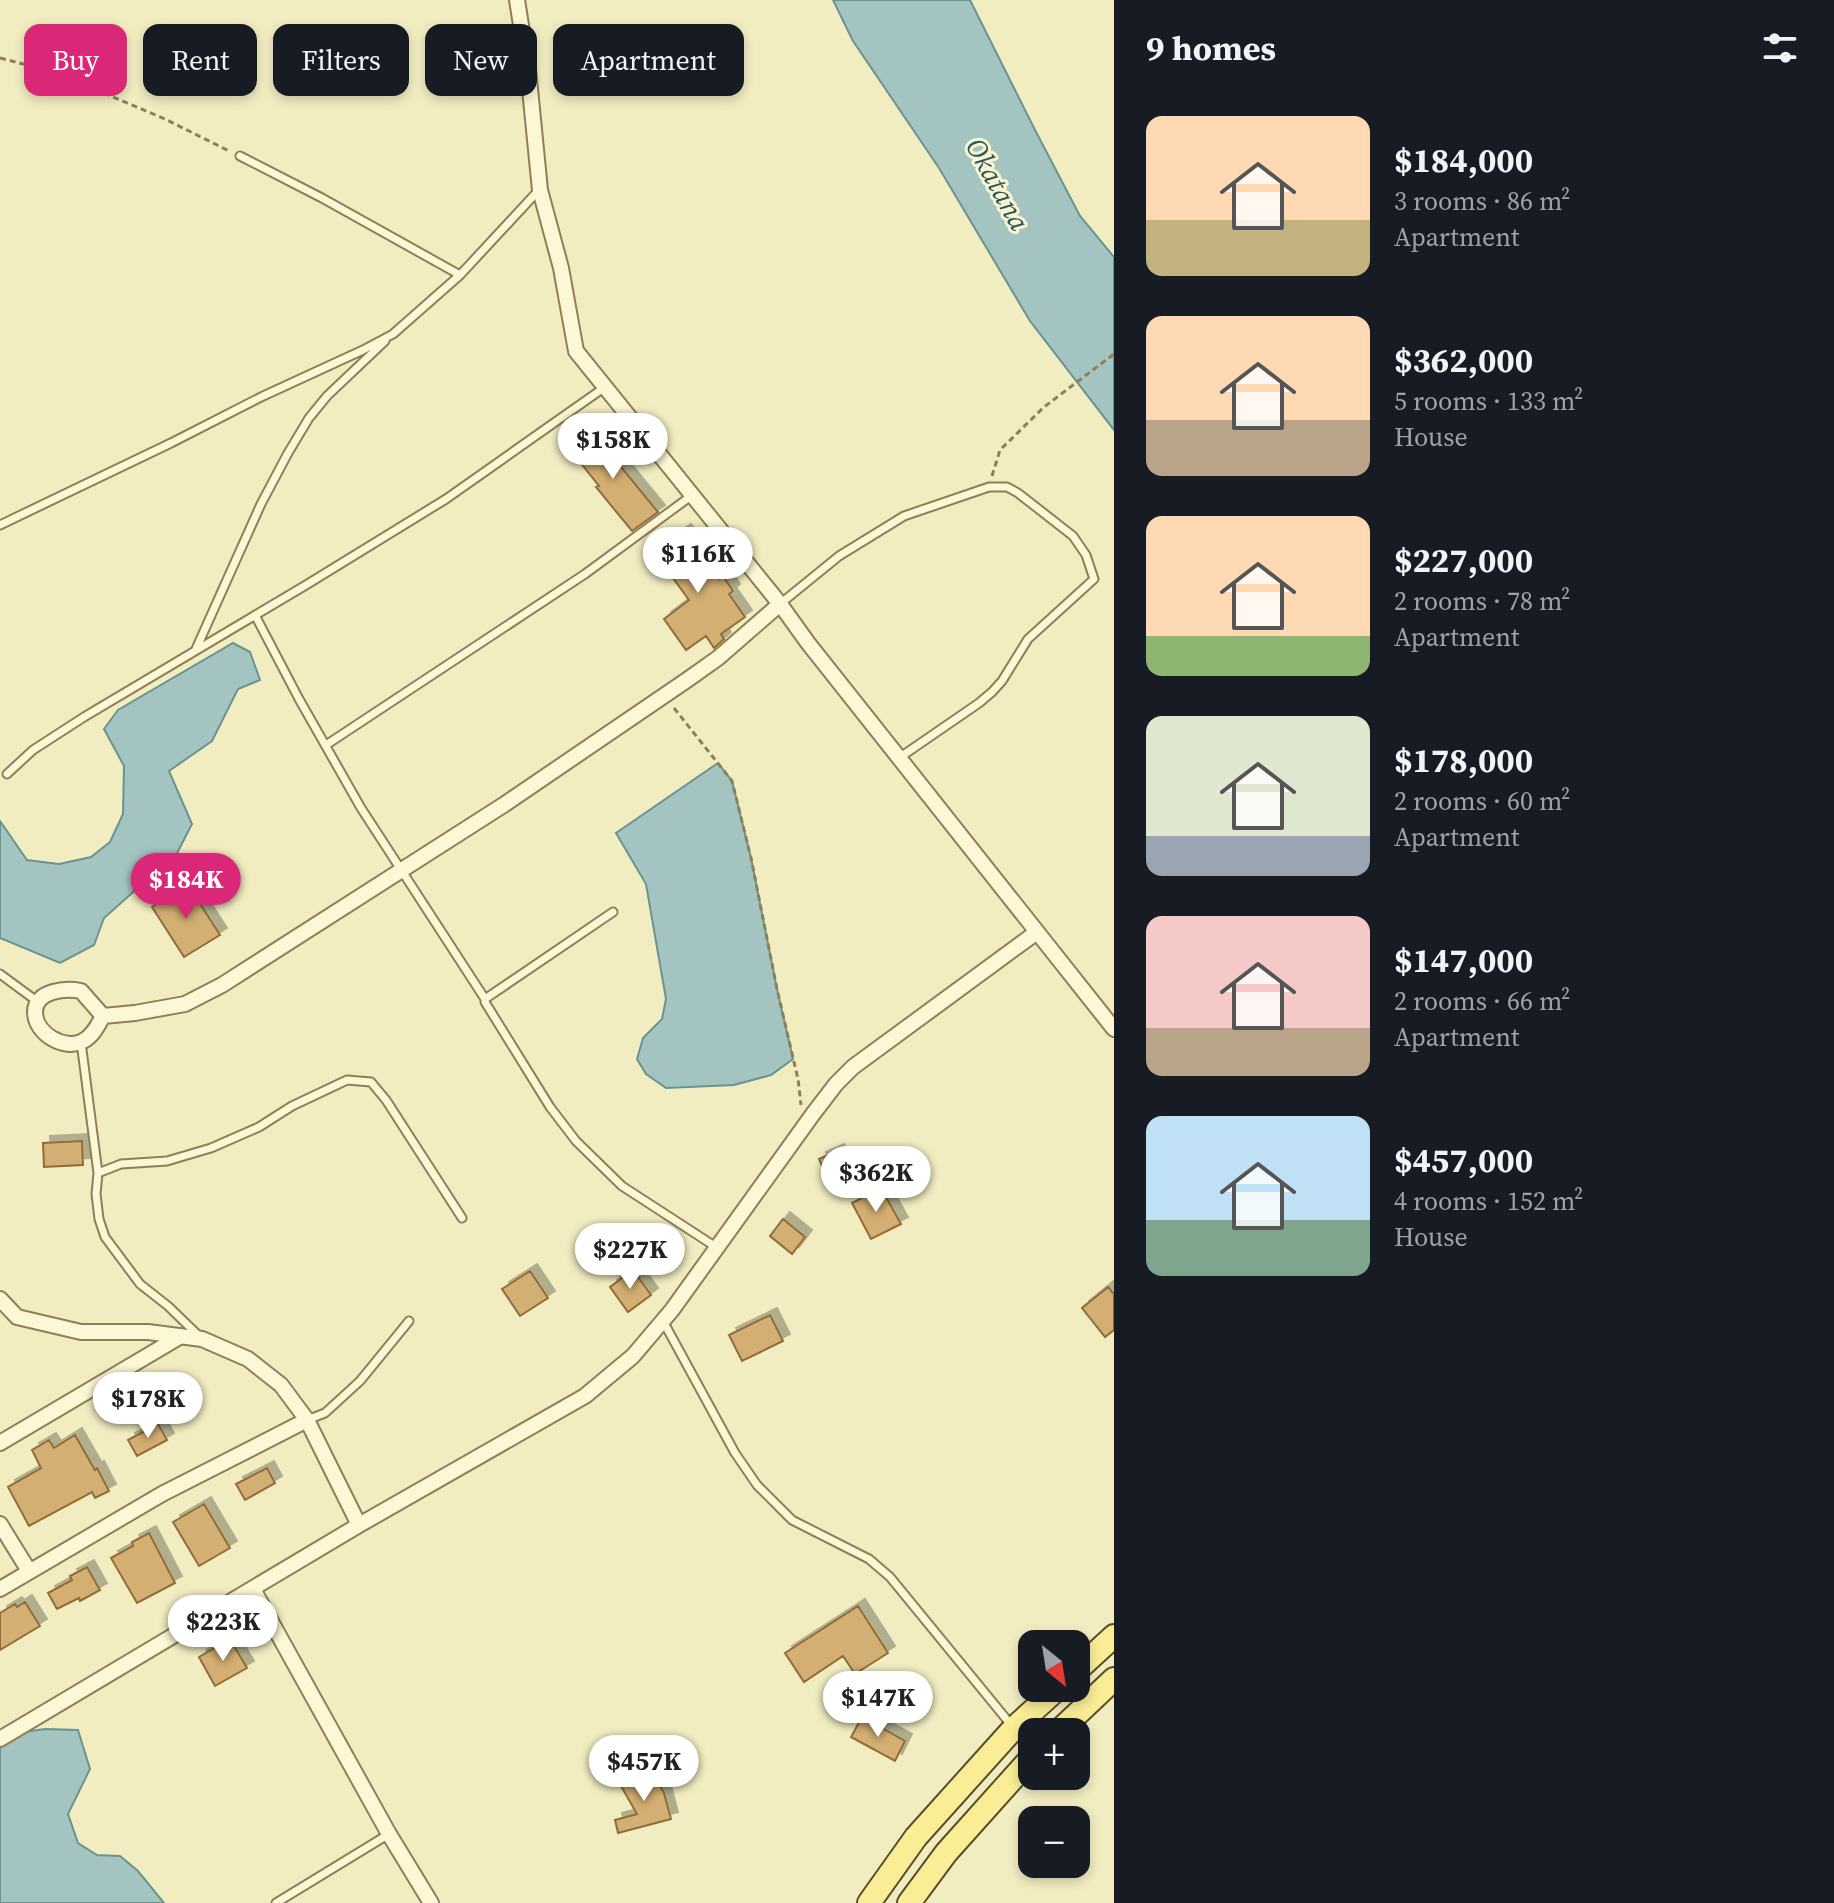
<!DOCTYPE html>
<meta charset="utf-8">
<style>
body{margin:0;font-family:"Source Serif 4",serif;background:#20242c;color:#f1f3f6;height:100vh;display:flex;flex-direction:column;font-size:30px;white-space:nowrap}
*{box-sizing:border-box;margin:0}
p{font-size:26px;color:#9ea1a6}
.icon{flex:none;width:44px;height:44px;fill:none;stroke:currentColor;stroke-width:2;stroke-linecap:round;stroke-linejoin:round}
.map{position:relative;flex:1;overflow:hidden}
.drawer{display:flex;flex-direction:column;background:#171b24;width:720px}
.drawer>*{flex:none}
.banner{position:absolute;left:24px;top:24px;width:760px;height:72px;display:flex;gap:16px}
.needle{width:52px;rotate:150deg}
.controls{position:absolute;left:1018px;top:1630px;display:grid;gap:16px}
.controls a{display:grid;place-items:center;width:72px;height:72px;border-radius:16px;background:#171b24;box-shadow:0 4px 12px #0003;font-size:40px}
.price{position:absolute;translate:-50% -68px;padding:0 18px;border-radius:28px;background:#fff;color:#222;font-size:26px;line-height:52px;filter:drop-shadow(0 2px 4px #0008)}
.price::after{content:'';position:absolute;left:50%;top:48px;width:24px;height:18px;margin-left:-12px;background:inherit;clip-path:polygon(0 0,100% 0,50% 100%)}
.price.on{background:#db2777;color:#fff}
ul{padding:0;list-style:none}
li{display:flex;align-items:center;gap:24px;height:200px;padding:0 32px}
li span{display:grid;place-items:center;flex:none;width:224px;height:160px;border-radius:16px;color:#555}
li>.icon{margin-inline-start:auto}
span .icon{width:96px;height:96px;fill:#fffc;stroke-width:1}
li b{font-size:34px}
h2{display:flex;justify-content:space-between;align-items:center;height:96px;padding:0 32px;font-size:34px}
.pill{padding:0 28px;border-radius:16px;background:#171b24;box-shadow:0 4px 12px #0003;font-size:28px;line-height:72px}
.pill.on{background:#db2777;color:#fff}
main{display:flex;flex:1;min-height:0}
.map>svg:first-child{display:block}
.water{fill:#a4c4c1;stroke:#6a9491;stroke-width:2}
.building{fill:#d4af73;stroke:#906d39;stroke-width:2;filter:url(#shadow)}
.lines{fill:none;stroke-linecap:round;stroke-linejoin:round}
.service-casing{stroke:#8e7f56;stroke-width:11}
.minor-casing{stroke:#8e7f56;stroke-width:18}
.primary-casing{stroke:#5b4b2b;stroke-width:26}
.path{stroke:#8e7f56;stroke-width:3;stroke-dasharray:6 4;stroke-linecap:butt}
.service{stroke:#fcf8d5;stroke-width:7}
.minor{stroke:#fcf8d5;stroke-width:14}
.primary{stroke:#f9ee95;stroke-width:22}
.labels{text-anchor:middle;stroke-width:6;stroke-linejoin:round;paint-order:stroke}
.water-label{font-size:28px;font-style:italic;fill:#2a565d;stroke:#f9f5d1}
</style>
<main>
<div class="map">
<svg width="1114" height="1903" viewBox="0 0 1114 1903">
<defs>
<filter id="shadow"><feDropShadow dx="7" dy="-7" stdDeviation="0" flood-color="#0004"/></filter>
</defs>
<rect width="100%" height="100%" fill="#f2edc1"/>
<path class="water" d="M833,0H970L1034,128L1080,216L1114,257V430L1030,321L939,168L853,41Z
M233,643L250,652L260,680L238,689L212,741L169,771L192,824L172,863L140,886L104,918L94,945L60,963L0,938V821L27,860L59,864L91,857L110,842L123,814L124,766L104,729L118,710Z
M718,763L732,781L751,858L777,989L793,1059L771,1075L734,1085L666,1088L646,1074L637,1059L643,1038L662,1019L666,999L646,884L616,833Z
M45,1729L78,1730L90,1769L68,1814L78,1843L97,1855L120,1856L138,1871L164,1903H0V1739L9,1734Z"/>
<path class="building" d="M590,429L658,512L632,531L596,487L599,486L568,447Z
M684,531L719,579L723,576L733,591L729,594L745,617L721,634L724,639L714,648L706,636L686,650L664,619L689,600L654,552Z
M188,885L220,935L184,957L152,907Z
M82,1141L83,1165L44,1167L43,1143Z
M837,1151L846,1171L828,1179L819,1159Z
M881,1188L901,1224L871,1239L852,1203Z
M783,1219L805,1237L792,1254L770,1236Z
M633,1270L651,1295L628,1312L610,1287Z
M530,1271L548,1298L520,1316L502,1289Z
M1108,1287L1114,1294V1330L1105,1337L1082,1308Z
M770,1315L783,1341L742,1361L729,1335Z
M158,1424L167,1440L137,1456L128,1440Z
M75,1435L95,1470L97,1468L109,1491L95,1498L92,1492L29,1526L8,1487L41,1468L32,1450L49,1440L54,1448Z
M267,1468L275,1483L245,1500L236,1484Z
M204,1504L230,1548L199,1566L173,1522Z
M149,1533L175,1583L137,1603L111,1558L133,1546L132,1542Z
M87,1567L100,1590L80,1601L79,1598L57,1609L48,1593L72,1580L70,1576Z
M25,1602L40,1626L0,1650V1613L15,1604L17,1607Z
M858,1606L888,1653L855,1674L843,1656L804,1682L785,1653Z
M230,1639L247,1668L215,1686L199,1657Z
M862,1717L905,1741L895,1761L851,1737Z
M651,1770L664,1793L671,1819L618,1833L615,1820L637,1814L621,1786Z"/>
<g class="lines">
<g class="service-casing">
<path id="service" d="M240,156L322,198L460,275
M0,525L171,443L261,397L363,350L393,334L460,275L538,191
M780,604L839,556L904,516L989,487H1007L1018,493L1073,536L1086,555L1094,579L1028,639L1002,681L992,692L979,703L899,758
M255,615L299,699L361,808L485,999V1002L550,1107L576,1141L622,1186L716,1247
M196,649L261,504L288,453L309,418L327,396L385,341
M326,745L585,574L691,496
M7,774L33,750L84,717L306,585L446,499L605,387
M0,974L38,1002
M485,999L613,912
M81,1042L98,1173
M663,1321L735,1453L757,1485L792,1520L869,1559L890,1577L1012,1726
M200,1337L168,1306L140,1284L105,1237L99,1219L96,1194L98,1173L121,1164L167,1161L211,1148L259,1127L292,1106L347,1080L371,1082L386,1100L462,1218
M307,1420L325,1413L360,1381L409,1321
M276,1903L389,1834"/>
</g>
<g class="minor-casing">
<path id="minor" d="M517,0L528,69L540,190L561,268L576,351L780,604L808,643L1114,1029
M103,1016C98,1025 93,1036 83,1041C65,1051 35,1034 35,1012C35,990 66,988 81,991L103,1016L135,1013L185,1004L222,985L505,804L687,680L718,658L780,604
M0,1299L17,1317L81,1332H148L202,1339L248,1359L281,1385L307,1420L359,1525
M0,1443L181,1336
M0,1524L29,1571
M0,1589L162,1494L307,1420
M253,1589L389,1834L431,1903
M0,1739L359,1525L585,1396L633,1356L672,1310L813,1114L836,1084L853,1067L1037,932"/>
</g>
<g class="primary-casing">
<path id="primary" d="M1076,1671L1114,1636
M1058,1732L1114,1679
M869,1903L916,1837L1014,1728L1058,1688
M909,1903L946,1853L1032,1757"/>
</g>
<path class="path" d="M0,58L54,72L165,119L229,151
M992,476L1000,450L1044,407L1114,354
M674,708L732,781L751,858L777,989L798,1079L801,1105"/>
<use href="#service" class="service"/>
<use href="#minor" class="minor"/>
<use href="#primary" class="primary"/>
</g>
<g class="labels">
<g class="water-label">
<text transform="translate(998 184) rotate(61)" y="10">Okatana</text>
</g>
</g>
</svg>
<div class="controls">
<a><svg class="needle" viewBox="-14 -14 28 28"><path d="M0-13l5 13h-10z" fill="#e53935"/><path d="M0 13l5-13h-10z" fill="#9ea1a6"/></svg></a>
<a>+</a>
<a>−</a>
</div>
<b class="price" style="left:613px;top:481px">$158K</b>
<b class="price" style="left:698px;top:595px">$116K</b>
<b class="price on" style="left:186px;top:921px">$184K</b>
<b class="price" style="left:876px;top:1214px">$362K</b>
<b class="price" style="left:630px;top:1291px">$227K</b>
<b class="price" style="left:148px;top:1440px">$178K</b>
<b class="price" style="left:223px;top:1663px">$223K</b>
<b class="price" style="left:878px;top:1739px">$147K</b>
<b class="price" style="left:644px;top:1803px">$457K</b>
<div class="banner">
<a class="pill on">Buy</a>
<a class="pill">Rent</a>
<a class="pill">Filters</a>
<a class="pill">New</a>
<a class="pill">Apartment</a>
</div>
</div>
<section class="drawer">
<h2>9 homes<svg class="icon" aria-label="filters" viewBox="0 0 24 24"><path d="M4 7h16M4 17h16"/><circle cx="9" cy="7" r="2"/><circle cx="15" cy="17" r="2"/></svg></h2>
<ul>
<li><span style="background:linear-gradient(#ffd9b3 65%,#c2b280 0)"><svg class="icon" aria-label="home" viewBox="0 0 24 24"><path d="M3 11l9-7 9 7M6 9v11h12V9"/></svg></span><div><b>$184,000</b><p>3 rooms · 86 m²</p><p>Apartment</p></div></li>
<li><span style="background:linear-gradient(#ffd9b3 65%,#b9a48a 0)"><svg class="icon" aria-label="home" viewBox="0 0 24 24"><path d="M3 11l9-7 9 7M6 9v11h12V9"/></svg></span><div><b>$362,000</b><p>5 rooms · 133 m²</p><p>House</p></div></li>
<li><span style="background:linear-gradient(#ffd9b3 75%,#8fb573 0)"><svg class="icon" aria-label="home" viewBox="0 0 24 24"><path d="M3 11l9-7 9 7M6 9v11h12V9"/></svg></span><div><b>$227,000</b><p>2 rooms · 78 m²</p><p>Apartment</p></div></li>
<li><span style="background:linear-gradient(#dfe7d0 75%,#9aa5b1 0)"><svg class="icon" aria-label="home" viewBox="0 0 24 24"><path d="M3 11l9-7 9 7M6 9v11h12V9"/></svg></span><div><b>$178,000</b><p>2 rooms · 60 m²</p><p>Apartment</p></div></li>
<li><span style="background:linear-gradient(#f6c9c9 70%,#b9a48a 0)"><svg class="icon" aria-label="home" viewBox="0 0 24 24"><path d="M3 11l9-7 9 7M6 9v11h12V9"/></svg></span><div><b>$147,000</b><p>2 rooms · 66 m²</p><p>Apartment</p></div></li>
<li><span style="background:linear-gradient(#bfe0f5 65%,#7fa58c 0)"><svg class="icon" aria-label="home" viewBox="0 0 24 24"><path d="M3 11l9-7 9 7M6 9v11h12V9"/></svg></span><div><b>$457,000</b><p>4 rooms · 152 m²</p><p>House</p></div></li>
</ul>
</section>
</main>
